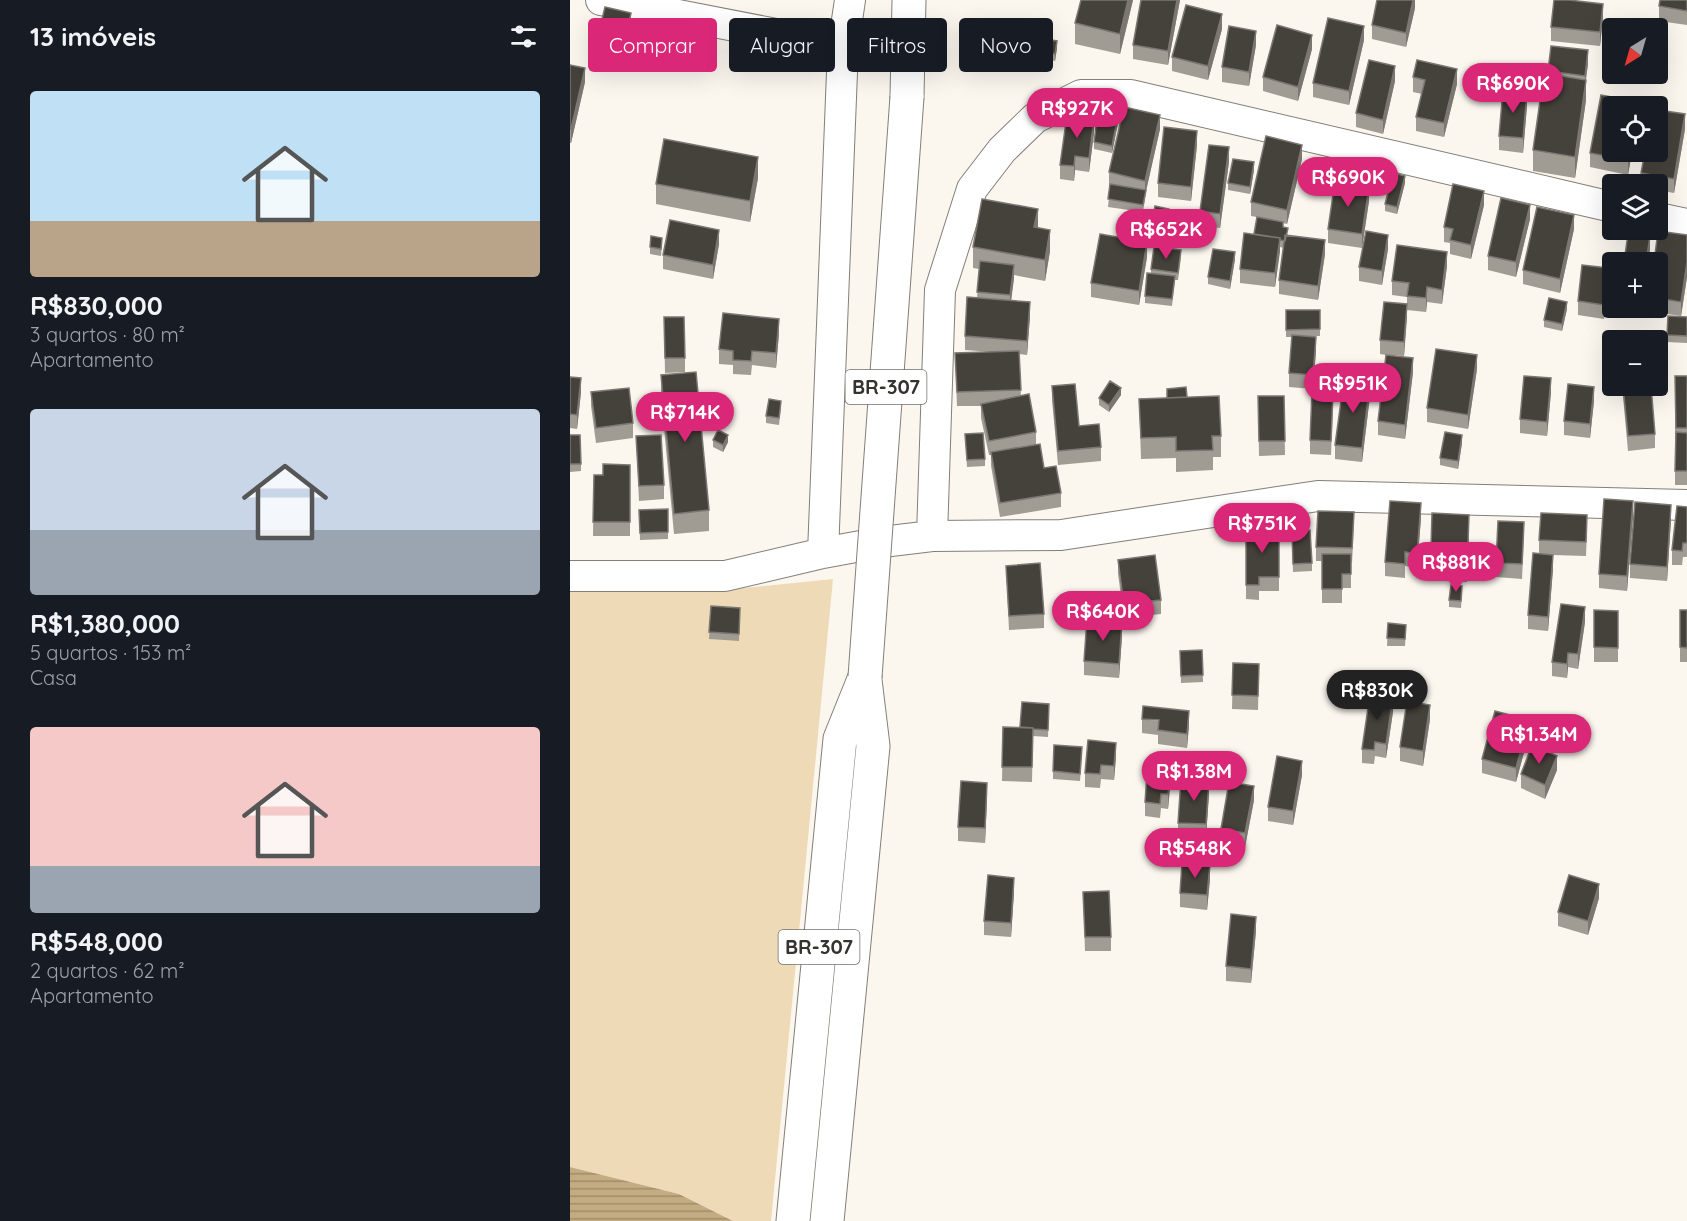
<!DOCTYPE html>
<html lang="pt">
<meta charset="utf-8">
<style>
body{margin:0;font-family:Quicksand,sans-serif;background:#242831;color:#f1f3f6;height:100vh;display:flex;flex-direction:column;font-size:22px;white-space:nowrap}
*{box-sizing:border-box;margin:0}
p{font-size:20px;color:#9ea1a6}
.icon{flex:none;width:33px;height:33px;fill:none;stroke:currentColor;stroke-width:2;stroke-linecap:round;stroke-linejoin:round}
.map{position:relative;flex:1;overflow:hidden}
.drawer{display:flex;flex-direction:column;background:#171b24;width:570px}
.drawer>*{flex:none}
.top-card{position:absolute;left:18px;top:18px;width:570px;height:54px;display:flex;gap:12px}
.needle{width:39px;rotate:217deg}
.buttons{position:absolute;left:1032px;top:18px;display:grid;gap:12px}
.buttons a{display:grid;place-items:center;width:66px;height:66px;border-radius:6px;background:#171b24;box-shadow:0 6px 24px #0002;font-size:30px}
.price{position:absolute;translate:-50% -51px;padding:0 14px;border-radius:21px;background:#db2777;color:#fff;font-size:20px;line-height:39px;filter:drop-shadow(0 2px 3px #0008)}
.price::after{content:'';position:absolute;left:50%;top:36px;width:18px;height:14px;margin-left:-9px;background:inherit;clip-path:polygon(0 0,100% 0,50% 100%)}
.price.current{background:#222;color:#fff}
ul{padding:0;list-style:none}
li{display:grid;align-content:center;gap:12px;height:318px;padding:0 30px}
li span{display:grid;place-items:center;height:186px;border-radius:6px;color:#555}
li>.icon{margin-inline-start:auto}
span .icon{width:108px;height:108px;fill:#fffc;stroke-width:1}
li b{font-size:26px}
h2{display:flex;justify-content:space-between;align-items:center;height:72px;padding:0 30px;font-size:26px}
.chip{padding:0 21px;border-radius:6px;background:#171b24;box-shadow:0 6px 24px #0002;font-size:21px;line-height:54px}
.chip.current{background:#db2777;color:#fff}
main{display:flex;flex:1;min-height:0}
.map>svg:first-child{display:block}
.grass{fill:#efdab7}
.water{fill:url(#water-rules)}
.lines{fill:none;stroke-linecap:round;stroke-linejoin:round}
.street-casing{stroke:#837f78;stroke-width:32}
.primary-casing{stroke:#837f78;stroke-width:35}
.street{stroke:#fff;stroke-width:30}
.primary{stroke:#fff;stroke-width:33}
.primary-bridge-casing{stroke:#837f78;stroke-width:35;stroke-linecap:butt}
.primary-bridge{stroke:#fff;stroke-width:33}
.wall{fill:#a09c94}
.shaded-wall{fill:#7c7771}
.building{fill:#45413b;stroke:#7c7771;stroke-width:1.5}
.labels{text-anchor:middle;stroke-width:6;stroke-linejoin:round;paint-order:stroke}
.shield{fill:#fff;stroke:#72706e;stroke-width:1.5}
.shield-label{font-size:20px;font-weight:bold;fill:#353330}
</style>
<main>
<section class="drawer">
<h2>13 imóveis<svg class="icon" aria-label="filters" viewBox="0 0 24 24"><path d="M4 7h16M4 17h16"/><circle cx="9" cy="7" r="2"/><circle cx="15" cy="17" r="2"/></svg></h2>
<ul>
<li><span style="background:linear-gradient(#bfe0f5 70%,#b9a48a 0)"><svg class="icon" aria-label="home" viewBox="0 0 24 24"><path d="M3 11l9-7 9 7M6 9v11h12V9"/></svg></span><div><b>R$830,000</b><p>3 quartos · 80 m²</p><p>Apartamento</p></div></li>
<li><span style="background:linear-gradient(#c9d6e8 65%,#9aa5b1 0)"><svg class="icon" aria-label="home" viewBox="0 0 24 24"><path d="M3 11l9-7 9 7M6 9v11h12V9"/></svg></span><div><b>R$1,380,000</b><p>5 quartos · 153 m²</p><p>Casa</p></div></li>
<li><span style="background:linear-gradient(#f6c9c9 75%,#9aa5b1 0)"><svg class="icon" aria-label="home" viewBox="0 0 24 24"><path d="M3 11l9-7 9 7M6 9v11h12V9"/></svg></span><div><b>R$548,000</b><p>2 quartos · 62 m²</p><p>Apartamento</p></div></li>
</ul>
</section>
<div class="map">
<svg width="1117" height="1221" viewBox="0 0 1117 1221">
<defs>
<pattern id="water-rules" width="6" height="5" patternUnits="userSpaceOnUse" patternTransform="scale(1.5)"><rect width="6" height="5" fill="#c4ac82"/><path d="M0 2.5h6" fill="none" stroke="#a08d6b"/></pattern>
</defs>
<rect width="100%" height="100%" fill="#fbf6ee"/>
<path class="grass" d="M263,579L201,1221H163L109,1194L0,1167V589L154,590Z"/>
<path class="water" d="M0,1167L109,1194L163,1221H0Z"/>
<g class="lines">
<g class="street-casing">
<path id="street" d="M31,0L273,47
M1088,218L1117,224
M362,536L370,290L402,189L432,150L465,118L511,95H561L1042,207
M253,553L273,47L280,0
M0,576H155L253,553L312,542L362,536L491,535L748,496L1117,505"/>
</g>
<g class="primary-casing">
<path id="primary" d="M337,97L339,0
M223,1221L270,739L295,677
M257,1221L303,746L295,680"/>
</g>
<use href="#street" class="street"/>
<use href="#primary" class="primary"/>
<g class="primary-bridge-casing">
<path id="primary-bridge" d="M295,677L337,97"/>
</g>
<use href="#primary-bridge" class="primary-bridge"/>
</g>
<path class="wall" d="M563,0L550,54L505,44V23Z
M610,0L598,65L563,59V45Z
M845,0V8L836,47L802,39V25Z
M1117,0V25L1089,21V6Z
M1033,18L1030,46L981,41V27Z
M61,27L54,60L27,54V40Z
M652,29L638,80L602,71V57Z
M794,40L779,105L743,97V83Z
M443,42L441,55L427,52V45Z
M469,44L467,56L453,53V46Z
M686,45L679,86L652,82V67Z
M981,46L1018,64L1016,80V100L1005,178L963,171V150L978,74Z
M487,48L485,61L471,58V51Z
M742,49L728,101L693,91V77Z
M0,65L15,82L1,143H0Z
M843,77L887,84L874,137L846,131V117L852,94L843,92Z
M825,81L813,134L786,127V113Z
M957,106L953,153L929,150V136Z
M1068,106L1042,152H1062L1058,175L1020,167V153Z
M548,123L542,153L524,149V142Z
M590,129L576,191L573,212L538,207L540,187L539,186V172Z
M1115,129L1104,193L1088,190V184H1071V173Z
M524,133L519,172L505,170L504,181L490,179V165Z
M627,145L621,201L588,197V183Z
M732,159L717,224L713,223V227L718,235L755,254L748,300L709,294V280L714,248L710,247L705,287L670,283V269L684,234L687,217L681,216V202Z
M659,162L650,228L630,226V211Z
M684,170L680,194L658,190V183Z
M188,178L180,222L86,204V184Z
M835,183L827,214L815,211V204Z
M799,201L792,248L758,243V229Z
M914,205L901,259L880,254V243L874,242V227Z
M599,216L596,237L582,235V227Z
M960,219L946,277L918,270V256Z
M468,228L480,251L475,281L444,275L441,300L460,316L457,355L449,354L451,396L466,432V444L474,468L491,493V507L430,517L421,466V455H419L411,418V406H387L385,353L422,352L395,350V336L407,298L409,269L403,268V247Z
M1004,229L990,293L953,284V270Z
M1117,235V277L1111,316L1084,312V308H1088V262Z
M149,244L143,279L93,269V255Z
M92,245L91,256L80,254V247Z
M818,249L812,285L789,281V267Z
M577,257L569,305L521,297V283Z
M611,257L608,280H605L602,306L575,303V296L581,273V269Z
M665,259L660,289L638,284V277Z
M877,266L872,304L857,302L856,312L837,310L834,356L822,355L843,372L835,439L808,435V421L816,355L810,354V340L837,304V297L822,295V281Z
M1038,282L1034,319L1008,315V301Z
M1049,308H1063L1062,311L1049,309Z
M997,309L992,331L974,327V320Z
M716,310H750V336H745L746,351L743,389L719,387V373L722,337H716Z
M1098,316L1117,317V343L1097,342Z
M94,317L115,358V372L95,373Z
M209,333L206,368L182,365L181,375L163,374V365L149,364V349Z
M907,369L898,429L857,422V408Z
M91,375L139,510V531L104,534L91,396Z
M1105,376H1117V485H1105Z
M0,377L11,392L7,429L0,428Z
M482,386L509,426L531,447V461L488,465L482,400Z
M1052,386H1081L1085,434V448L1058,451Z
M597,389L617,397L651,436V457H643V470L606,472V458L571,459L569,399L597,398Z
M21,392L63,423V438L26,443L21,406Z
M981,392L977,436L950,433V419Z
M551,395L539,412L529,405V398Z
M688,396H714L715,455L689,456Z
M800,396L792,462L765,459V445Z
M1024,401L1020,438L994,435V421Z
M763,407L761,455L740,454V440Z
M211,408L209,425L196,423V416Z
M395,434L415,459V466L397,467Z
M0,435L11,464V471L0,472Z
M66,436L94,485V499L69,501Z
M143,440L158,442L153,452L143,447Z
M892,443L888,469L870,465V458Z
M60,465V536H23L24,475H33Z
M1117,507V557H1113L1112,565H1102V550Z
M98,509V539L70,540L69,510Z
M1063,516L1057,591L1029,588V574Z
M851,518L847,568L835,566V578L815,576V562Z
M1101,519L1097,581L1060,578V564Z
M784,526L782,563L781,562V588H772V603H752V561H746V547Z
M676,527H709V591H689V600L676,599Z
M899,529L897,582L881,581V564L861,563V548Z
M1017,529L1016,556L983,555V569L978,631L958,629V615L969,553V540Z
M954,536L952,579L926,577V563Z
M722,539L742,563V571L723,572Z
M548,560L591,600V614L554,618L548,574Z
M436,566L474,614V628L439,630Z
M892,593L891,608L879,607V600Z
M141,606L170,608L169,641L139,639Z
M1024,610L1048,611V662H1024Z
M1110,610H1117V662H1110Z
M1015,622L1008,669L998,667L997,678L982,676V662Z
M818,623L836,625L835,646H817Z
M552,636L549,678L514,675V661Z
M632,650L633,682L611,683L610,651Z
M663,663L689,664L688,710L662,709Z
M479,704L478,737L463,736L462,782L432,781L433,727H450Z
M823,712L816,758L805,756L804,764L792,763V749Z
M572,719L619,725L617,748L588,744V735L572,733Z
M860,719L853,766L830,761V747Z
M959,734L946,782L912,773V759Z
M512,754L510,781L483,779V771Z
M546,757L544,780L531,779L530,788L515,787V773Z
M638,763H652L650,789H639L636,838L608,837V823L627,780Z
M987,770L975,799L951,788V774Z
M732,775L723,825L698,821V807Z
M601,777L598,809L591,808L590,818L575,816V802Z
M417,797L415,843L388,841V827Z
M684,800L675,847L651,843V829Z
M640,879L637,910L610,907V893Z
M444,892L441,937L414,935V921Z
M513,892L541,937V951H515Z
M1029,898L1018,935L988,926V912Z
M686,931L681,983L656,981V966Z"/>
<path class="shaded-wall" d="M558,0H563L550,54V34Z
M607,0H610L598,65V51Z
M843,0H845V8L836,47V33Z
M1033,4V18L1030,46V32Z
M61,13V27L54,60V46Z
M652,14V29L638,80V66Z
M794,26V40L779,105V91Z
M686,31V45L679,86V72Z
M443,35V42L441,55V48Z
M742,35V49L728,101V87Z
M469,37V44L467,56V49Z
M487,41V48L485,61V54Z
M1018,50V64L1015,84L1016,80V100L1005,178V157L1015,89V76Z
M825,66V81L813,134V120Z
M15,68V82L1,143V129Z
M887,69V84L874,137V123Z
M957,92V106L953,153V138Z
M1115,114V129L1104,193V179Z
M590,115V129L576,191L573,212L575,195V181Z
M548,116V123L542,153V146Z
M524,119V133L519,172V158Z
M627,131V145L621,201V187Z
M732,145V159L717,224V210Z
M659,147V162L650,228V214Z
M1059,152H1062L1058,175V160Z
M505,156V170L504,181V166Z
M188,157V178L180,222V201Z
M684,162V170L680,194V187Z
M835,176V183L827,214V207Z
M799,187V201L792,248V234Z
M914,191V205L901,259V245Z
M960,205V219L946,277V262Z
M468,209V230L464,227Z
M599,209V216L596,237V230Z
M1004,215V229L990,293V279Z
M149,230V244L143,279V265Z
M480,230V251L475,281V260Z
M818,235V249L812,285V271Z
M1080,236V251L1078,262H1076Z
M710,238V252L705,287V273Z
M755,240V254L748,300V286Z
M577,242V257L569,305V291Z
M665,252V259L660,289V281Z
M877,252V266L872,304V290Z
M1117,262V277L1111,316V302Z
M444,265V279L440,309V295Z
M1038,268V282L1034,319V305Z
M857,287V302L856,312V298Z
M460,302V316L457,355V341Z
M997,302V309L992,331V324Z
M837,304V318L834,356V342Z
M209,319V333L206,368V353Z
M746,337V351L743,389V375Z
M907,355V369L898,429V415Z
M843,358V372L835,439V425Z
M11,378V392L7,429V415Z
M981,378V392L977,436V422Z
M800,382V396L792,462V448Z
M1024,387V401L1020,438V424Z
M551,388V395L539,412V405Z
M158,435V442L153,452V445Z
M892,435V443L888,469V461Z
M1063,501V516L1057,591V576Z
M851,503V518L847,568V554Z
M1101,505V519L1097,581V567Z
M899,515V529L897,582V568Z
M983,555V569L978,631V617Z
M1015,607V622L1008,669V654Z
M552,622V636L549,678V664Z
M998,653V667L997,678V664Z
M823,697V712L816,758V744Z
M860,705V719L853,766V751Z
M619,711V725L617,748V734Z
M959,720V734L946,782V768Z
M546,743V757L544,780V766Z
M987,756V770L975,799V785Z
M732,761V775L723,825V811Z
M601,762V777L598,809V794Z
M639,780V795L636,838V824Z
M417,783V797L415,843V828Z
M684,786V800L675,847V833Z
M640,865V879L637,910V895Z
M444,878V892L441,937V923Z
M1029,884V898L1018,935V921Z
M686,917V931L681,983V969Z"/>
<path class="building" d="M511,0H558L550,34L505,23Z
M571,0H607L598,51L563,45Z
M807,0H843L836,33L802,25Z
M984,0H999L1033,4L1030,32L981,27Z
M1090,0H1117V11L1089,6Z
M616,5L652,14L638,66L602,57Z
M35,7L61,13L54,46L27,40Z
M758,18L794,26L779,91L743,83Z
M707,25L742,35L728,87L693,77Z
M659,26L686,31L679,72L652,67Z
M430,32L443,35L441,48L427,45Z
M455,33L469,37L467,49L453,46Z
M474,39L487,41L485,54L471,51Z
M981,46L1018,50L1015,76L978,71Z
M799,60L825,66L813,120L786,113Z
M847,60L887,69L874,123L846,117L855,80L843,77Z
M0,65L15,68L1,129H0Z
M974,73L1016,80L1005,157L963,150Z
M933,90L957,92L953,138L929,136Z
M1031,95L1068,102L1067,106H1042V152H1059L1058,160L1020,153Z
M554,107L590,115L575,181L539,172Z
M1088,110L1115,114L1104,179L1071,173L1075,152H1088Z
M528,113L548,116L542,146L524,142Z
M497,115L524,119L519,158L505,156L504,166L490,165Z
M594,127L627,131L621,187L588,183Z
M696,136L732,145L717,210L681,202Z
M94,139L188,157L180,201L86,184Z
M639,145L659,147L650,214L630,211Z
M663,159L684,162L680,187L658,183Z
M823,173L835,176L827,207L815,204Z
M765,181L799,187L792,234L758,229Z
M540,184L576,190L573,205L538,199Z
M883,184L914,191L901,245L880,240L883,229L874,227Z
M931,198L960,205L946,262L918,256Z
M412,199L468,209L464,227L480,230L475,260L403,247Z
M585,206L599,209L596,230L582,227Z
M967,207L1004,215L990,279L953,270Z
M687,217L713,222V227L718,228L715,241L710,240V238L684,234Z
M100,220L149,230L143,265L93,255Z
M796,231L818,235L812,271L789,267Z
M1088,231L1117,235V262L1111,302L1088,298V262H1084Z
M674,233L710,238L705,273L670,269Z
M530,234L577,242L569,291L521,283Z
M1058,234L1080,236L1076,262H1054Z
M715,235L755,240L748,286L709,280Z
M81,236L92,238L91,249L80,247Z
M827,245L877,252L872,290L857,287L856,298L837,296L839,283L822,281Z
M584,247L611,250L608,273L581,269Z
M643,249L665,252L660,281L638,277Z
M410,261L444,265L440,295L407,292Z
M1012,265L1038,268L1034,305L1008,301Z
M577,273L605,276L602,299L575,296Z
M397,297L460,302L457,341L395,336Z
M979,298L997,302L992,324L974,320Z
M814,302L837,304L834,342L810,340Z
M716,310H750V329L716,330Z
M153,313L209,319L206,353L182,351L181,361L163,360V351L149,349Z
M1098,316L1117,317V336L1097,335Z
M94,317H114L115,358H95Z
M722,335L746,337L743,375L719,373Z
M866,349L907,355L898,415L857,408Z
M449,351L451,390L387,392L385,353Z
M816,355L843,358L835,425L808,421Z
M126,372L139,510L104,514L91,375Z
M954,376L981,378L977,422L950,419Z
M1105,376H1117V428H1106Z
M0,377L11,378L7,415L0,414Z
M774,379L800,382L792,448L765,445Z
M540,381L551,388L539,405L529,398Z
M505,384L509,426L529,424L531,447L488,451L482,386Z
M998,384L1024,387L1020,424L994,421Z
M1053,386H1081L1085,434L1058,436Z
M616,387L617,397L597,398V389Z
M59,388L63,423L26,428L21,392Z
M742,392L763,393L761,441L740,440Z
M459,394L466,432L419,441L411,404Z
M649,396L651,436H642L643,450L606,451V437L571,438L569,399Z
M688,396H714L715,441H689Z
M199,399L211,401L209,418L196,416Z
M148,430L158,435L153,445L143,440Z
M875,432L892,435L888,461L870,458Z
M1106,432L1117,433V471H1105Z
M413,433L415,459L397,460L395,434Z
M0,435H10L11,464H0Z
M91,435L94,485L69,486L66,436Z
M470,444L474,468L486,466L491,493L430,503L421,452Z
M33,464L60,465V522H23L24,475H33Z
M1034,499L1063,501L1057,576L1029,574Z
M820,501L851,503L847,554L835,552V564L815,562Z
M1065,502L1101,505L1097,567L1060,564Z
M1107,506L1117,507V543H1113L1112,551L1102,550Z
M98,509V532L70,533L69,510Z
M748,511L784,512L782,548L746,547Z
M862,513L899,515L897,568L881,567L882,550L861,548Z
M971,513L1017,515L1016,542L969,540Z
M928,521L954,522L952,564L926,563Z
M676,527H709V577H689V585H676Z
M740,530L742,563L723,564L722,531Z
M963,553L983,555L978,617L958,615Z
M752,554H781V574H772V589H752Z
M585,555L591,600L554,604L548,560Z
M470,563L474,614L439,616L436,566Z
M881,585L892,586L891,601L879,600Z
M991,604L1015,607L1008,654L998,653L997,664L982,662Z
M141,606L170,608L169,634L139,632Z
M1024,610L1048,611V648L1024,647Z
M1110,610H1117V648L1110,647Z
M517,619L552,622L549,664L514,661Z
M818,623L836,625L835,639L817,638Z
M632,650L633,675L611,676L610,651Z
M663,663L689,664L688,696L662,695Z
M800,694L823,697L816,744L805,742L804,750L792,749Z
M837,701L860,705L853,751L830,747Z
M452,702L479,704L478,730L463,729V728L450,727Z
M573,706L619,711L617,734L588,730L589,720L572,719Z
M925,711L959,720L946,768L912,759Z
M433,727L463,728L462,767H432Z
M518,740L546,743L544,766L531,765L530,774L515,773Z
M484,745L512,747L510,774L483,771Z
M962,745L987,756L975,785L951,774Z
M639,754L652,755L650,782L627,780L628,762L638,763Z
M707,756L732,761L723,811L698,807Z
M578,760L601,762L598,794H591L590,804L575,802Z
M611,779L639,780L636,824L608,823Z
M391,781L417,783L415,828L388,827Z
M659,782L684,786L675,833L651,829Z
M612,863L640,865L637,895L610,893Z
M418,875L444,878L441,923L414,921Z
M999,875L1029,884L1018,921L988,912Z
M539,891L541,937H515L513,892Z
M661,914L686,917L681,969L656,966Z"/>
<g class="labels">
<g class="shield">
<rect x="275.5" y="370" width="81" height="34" rx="4.5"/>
<rect x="208.5" y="930" width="81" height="34" rx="4.5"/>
</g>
<g class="shield-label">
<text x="316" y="394">BR-307</text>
<text x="249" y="954">BR-307</text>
</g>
</g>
</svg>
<div class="buttons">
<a><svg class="needle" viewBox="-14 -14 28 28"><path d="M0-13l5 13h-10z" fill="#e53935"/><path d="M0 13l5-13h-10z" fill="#9ea1a6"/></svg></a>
<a><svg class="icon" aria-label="locate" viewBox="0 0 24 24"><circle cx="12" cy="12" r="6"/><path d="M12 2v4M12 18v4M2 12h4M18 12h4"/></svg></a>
<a><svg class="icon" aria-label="layers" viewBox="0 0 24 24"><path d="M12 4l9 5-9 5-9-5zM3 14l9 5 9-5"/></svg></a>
<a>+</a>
<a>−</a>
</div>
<b class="price" style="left:943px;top:114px">R$690K</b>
<b class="price" style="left:507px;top:139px">R$927K</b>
<b class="price" style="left:778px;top:208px">R$690K</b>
<b class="price" style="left:596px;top:260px">R$652K</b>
<b class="price" style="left:783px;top:414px">R$951K</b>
<b class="price" style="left:115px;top:443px">R$714K</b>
<b class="price" style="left:692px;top:554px">R$751K</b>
<b class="price" style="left:886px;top:593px">R$881K</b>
<b class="price" style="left:533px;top:642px">R$640K</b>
<b class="price current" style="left:807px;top:721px">R$830K</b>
<b class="price" style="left:969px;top:765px">R$1.34M</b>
<b class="price" style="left:624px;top:802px">R$1.38M</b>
<b class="price" style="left:625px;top:879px">R$548K</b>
<div class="top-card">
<a class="chip current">Comprar</a>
<a class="chip">Alugar</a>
<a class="chip">Filtros</a>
<a class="chip">Novo</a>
</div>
</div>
</main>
